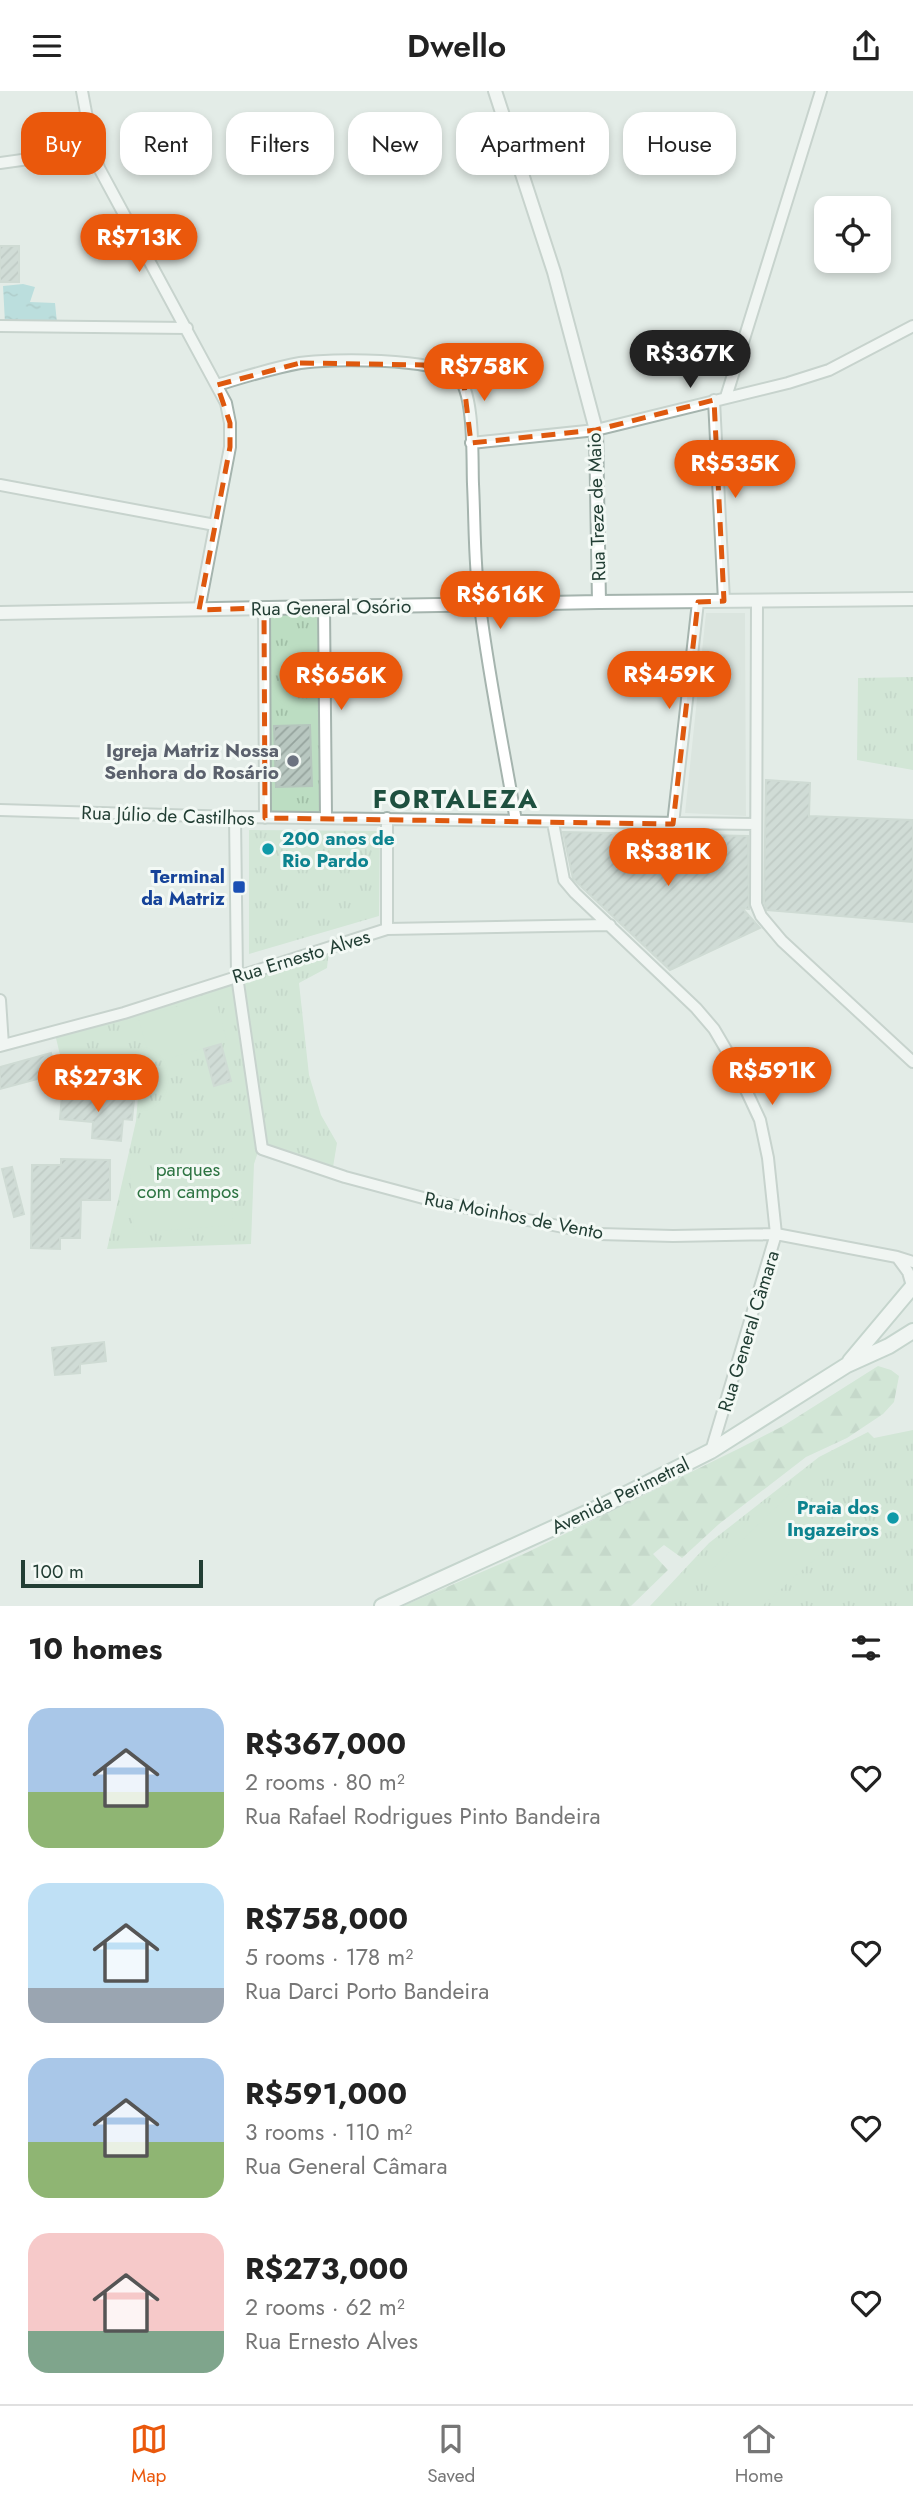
<!DOCTYPE html>
<meta charset="utf-8">
<style>
body{margin:0;font-family:Jost,sans-serif;background:#f6f6f6;color:#222;height:100vh;display:flex;flex-direction:column;font-size:26px;white-space:nowrap}
*{box-sizing:border-box;margin:0}
p{font-size:23px;color:#767676}
.icon{flex:none;width:38px;height:38px;fill:none;stroke:currentColor;stroke-width:2;stroke-linecap:round;stroke-linejoin:round}
.map{position:relative;height:1515px;overflow:hidden}
.sheet{display:flex;flex-direction:column;background:#fff;flex:1}
.sheet>*{flex:none}
.banner{position:absolute;left:21px;top:21px;width:872px;height:63px;display:flex;gap:14px}
.buttons{position:absolute;left:814px;top:105px;display:grid;gap:14px}
.buttons a{display:grid;place-items:center;width:77px;height:77px;border-radius:14px;background:#fff;box-shadow:0 4px 10px #0003;font-size:35px}
.scale{position:absolute;left:21px;bottom:18px;width:182px;box-sizing:border-box;padding-left:7px;border:4px solid #223e34;border-top:0;font-size:19px;line-height:24px;white-space:nowrap;color:#223e34;-webkit-text-stroke:5px #f3f9f5;paint-order:stroke}
.price{position:absolute;translate:-50% -60px;padding:0 16px;border-radius:24px;background:#ea580c;color:#fff;font-size:23px;line-height:46px;filter:drop-shadow(0 2px 4px #0008)}
.price::after{content:'';position:absolute;left:50%;top:42px;width:21px;height:16px;margin-left:-10px;background:inherit;clip-path:polygon(0 0,100% 0,50% 100%)}
.price.current{background:#222;color:#fff}
ul{padding:0;list-style:none}
li{display:flex;align-items:center;gap:21px;height:175px;padding:0 28px}
li span{display:grid;place-items:center;flex:none;width:196px;height:140px;border-radius:21px;color:#555}
li>.icon{margin-inline-start:auto}
span .icon{width:84px;height:84px;fill:#fffc;stroke-width:1}
li b{font-size:30px}
h2{display:flex;justify-content:space-between;align-items:center;height:84px;padding:0 28px;font-size:30px}
.pill{padding:0 24px;border-radius:21px;background:#fff;box-shadow:0 4px 10px #0003;font-size:24px;line-height:63px}
.pill.current{background:#ea580c;color:#fff}
header{display:flex;justify-content:space-between;align-items:center;height:91px;padding:0 28px;background:#fff;font-size:32px;font-weight:600}
.tabs{display:flex;justify-content:space-around;align-items:center;height:98px;border-top:2px solid #e0e0e0;background:#fff;font-size:19px;color:#767676}
.tabs a{display:grid;justify-items:center;gap:4px}
.tabs .current{color:#ea580c}
.map>svg:first-child{display:block}
.built{fill:#d1dcd6}
.forest{fill:url(#forest-firs)}
.park{fill:url(#park-tufts)}
.pitch{fill:#bcddc2}
.water{fill:url(#water-ripples)}
.building{fill:url(#building-hatch);stroke:#b5c6bd;stroke-width:2}
.lines{fill:none;stroke-linecap:round;stroke-linejoin:round}
.minor-casing{stroke:#a5b4ae;stroke-width:14}
.tertiary-casing{stroke:#a5b4ae;stroke-width:16}
.secondary-casing{stroke:#a1b8ae;stroke-width:18}
.minor{stroke:#fff;stroke-width:10}
.tertiary{stroke:#fff;stroke-width:12}
.secondary{stroke:#fff;stroke-width:14}
.marked{fill:none;stroke:#de580e;stroke-width:5;stroke-dasharray:14 9;stroke-linejoin:round}
.worship-dot{fill:#6b7280;stroke:#f3f9f5;stroke-width:2.5}
.culture-dot{fill:#0f9aa8;stroke:#f3f9f5;stroke-width:2.5}
.transit-dot{fill:#1a4fb4;stroke:#f3f9f5;stroke-width:2.5}
.labels{text-anchor:middle;stroke-width:6;stroke-linejoin:round;paint-order:stroke}
.street-label{font-size:19px;fill:#223e34;stroke:#f3f9f5}
.worship-label{font-size:19px;font-weight:bold;fill:#5b616d;stroke:#f3f9f5;text-anchor:end}
.culture-label{font-size:19px;font-weight:bold;fill:#0d838f;stroke:#f3f9f5;text-anchor:start}
.transit-label{font-size:19px;font-weight:bold;fill:#164399;stroke:#f3f9f5;text-anchor:end}
.park-label{font-size:19px;fill:#2d7442;stroke:#f3f9f5}
.district-label{font-size:26px;font-weight:bold;letter-spacing:2px;fill:#1e503f;stroke:#f3f9f5}
</style>
<header><svg class="icon" aria-label="menu" viewBox="0 0 24 24"><path d="M4 6h16M4 12h16M4 18h16"/></svg>Dwello<svg class="icon" aria-label="share" viewBox="0 0 24 24"><path d="M12 15V3M7 8l5-5 5 5M5 13v7h14v-7"/></svg></header>
<div class="map">
<svg width="913" height="1515" viewBox="0 0 913 1515">
<defs>
<pattern id="forest-firs" width="22" height="20" patternUnits="userSpaceOnUse" patternTransform="scale(1.75)"><rect width="22" height="20" fill="#bcddc2"/><path d="M5 1l3.5 6h-7zM16 11l3.5 6h-7z" fill="#a1bfa7"/></pattern>
<pattern id="park-tufts" width="24" height="20" patternUnits="userSpaceOnUse" patternTransform="scale(1.75)"><rect width="24" height="20" fill="#bcddc2"/><path d="M3 7l-1-3M5 7V3M7 7l1-3M15 17l-1-3M17 17v-4M19 17l1-3" fill="none" stroke="#a1bfa7"/></pattern>
<pattern id="water-ripples" width="26" height="14" patternUnits="userSpaceOnUse" patternTransform="scale(1.75)"><rect width="26" height="14" fill="#8bcdd1"/><path d="M2 4q2-2 4 0t4 0M15 11q2-2 4 0t4 0" fill="none" stroke="#71a8aa"/></pattern>
<pattern id="building-hatch" width="6" height="6" patternUnits="userSpaceOnUse" patternTransform="scale(1.75)"><rect width="6" height="6" fill="#b8c7c0"/><path d="M-1 1l2-2M0 6l6-6M5 7l2-2" fill="none" stroke="#95a39d"/></pattern>
</defs>
<rect width="100%" height="100%" fill="#e3ece7"/>
<path class="built" d="M706,522H745L746,725L685,722Z"/>
<path class="forest" d="M878,1275L891,1279L899,1285L894,1311L883,1323L847,1347L806,1366L719,1433L682,1467L664,1454L653,1463L668,1479L631,1515H403L528,1461L738,1358L783,1335Z"/>
<path class="park" d="M323,517L325,725L265,726V519Z
M913,586V679L857,669L858,587Z
M249,739L380,740L379,825L249,863Z
M329,859L327,877L299,892L309,984L321,1024L337,1052L332,1082L263,1058L238,886Z
M235,889L259,1058L254,1073L251,1153L107,1158L136,1030L139,993L68,997L55,943Z
M913,1339V1515H650L709,1452L819,1366L868,1341L874,1347Z"/>
<path class="pitch" d="M215,905L227,951L151,972L138,926Z
M229,1073L233,1134L134,1142L130,1081Z
M796,1397L846,1440L762,1515H739L707,1483Z"/>
<path class="water" d="M23,193L35,196L30,211L55,212L57,232H5L3,195Z"/>
<path class="building" d="M0,155H19V191H0Z
M310,634L312,695L276,696L274,635Z
M766,689L810,692L809,725L913,729V831L767,819L764,811Z
M563,741L748,745L749,818L742,817L760,837L670,879L573,788Z
M221,953L231,990L214,995L204,958Z
M51,962L56,983L0,998V976Z
M62,1003L134,1009L132,1029L123,1028L121,1050L92,1047L93,1031L60,1028Z
M61,1068L110,1069V1109H81L80,1147H60V1158L31,1157L32,1074H61Z
M12,1076L24,1123L14,1126L2,1078Z
M104,1251L106,1270L80,1273V1282L55,1284L52,1257Z"/>
<g class="lines">
<g class="minor-casing">
<path id="minor" d="M82,0L93,59L99,77L226,312L230,332V356L199,519
M0,72L93,59
M0,235L187,237
M217,294C244,286 272,277 300,272C331,267 432,267 457,285C475,300 472,370 473,393C475,433 474,475 480,515C489,587 504,659 516,730
M726,306L821,0
M714,309L724,510
M471,352L596,339L788,292L829,279L913,235
M0,394L215,434
M757,510L756,813L761,825L782,850L913,971
M264,517L265,727
M324,517L326,726
M0,719L235,726L756,733
M235,726L237,885L262,1058L345,1086L442,1112L599,1143L673,1145L776,1143L897,1166L913,1171
M553,732L564,789L575,802L696,917L714,938L731,967L760,1029L768,1067L776,1143L711,1360
M673,733L698,511
M387,838V727
M0,909L3,954
M0,955L124,922L387,838L610,834
M897,1166L908,1181L912,1195"/>
</g>
<g class="tertiary-casing">
<path id="tertiary" d="M495,0L554,181L596,339L599,511
M0,522L599,511L913,508"/>
</g>
<g class="secondary-casing">
<path id="secondary" d="M850,1270L913,1195
M382,1515L606,1413L711,1360L847,1274L889,1255L913,1240"/>
</g>
<use href="#minor" class="minor"/>
<use href="#tertiary" class="tertiary"/>
<use href="#secondary" class="secondary"/>
</g>
<path d="M0 0H913V1515H0ZM300,272L423,274L447,280L464,294L471,352L596,339L714,309L724,510L698,511L673,733L265,727L264,517L199,519L230,356V332L217,294Z" fill="#e3ece7" fill-opacity=".55" fill-rule="evenodd"/>
<path class="marked" d="M300,272L423,274L447,280L464,294L471,352L596,339L714,309L724,510L698,511L673,733L265,727L264,517L199,519L230,356V332L217,294Z"/>
<circle class="worship-dot" cx="293" cy="670" r="7"/>
<g class="culture-dot">
<circle cx="268" cy="758" r="7"/>
<circle cx="893" cy="1427" r="7"/>
</g>
<rect class="transit-dot" x="232" y="789" width="14" height="14" rx="3.5"/>
<g class="labels">
<g class="street-label">
<text transform="translate(596 416) rotate(-92)" y="7">Rua Treze de Maio</text>
<text transform="translate(331 516) rotate(-1)" y="7">Rua General Osório</text>
<text transform="translate(168 724) rotate(2)" y="7">Rua Júlio de Castilhos</text>
<text transform="translate(301 865) rotate(-17)" y="7">Rua Ernesto Alves</text>
<text transform="translate(514 1124) rotate(11)" y="7">Rua Moinhos de Vento</text>
<text transform="translate(748 1240) rotate(-73)" y="7">Rua General Câmara</text>
<text transform="translate(620 1404) rotate(-26)" y="7">Avenida Perimetral</text>
</g>
<g class="worship-label">
<text x="279" y="666">Igreja Matriz Nossa<tspan x="279" dy="22">Senhora do Rosário</tspan></text>
</g>
<g class="culture-label">
<text x="282" y="754">200 anos de<tspan x="282" dy="22">Rio Pardo</tspan></text>
<text x="879" y="1423" text-anchor="end">Praia dos<tspan x="879" dy="22">Ingazeiros</tspan></text>
</g>
<g class="transit-label">
<text x="225" y="792">Terminal<tspan x="225" dy="22">da Matriz</tspan></text>
</g>
<g class="park-label">
<text x="188" y="1085">parques<tspan x="188" dy="22">com campos</tspan></text>
</g>
<g class="district-label">
<text x="456" y="717">FORTALEZA</text>
</g>
</g>
</svg>
<div class="buttons">
<a><svg class="icon" aria-label="locate" viewBox="0 0 24 24"><circle cx="12" cy="12" r="6"/><path d="M12 2v4M12 18v4M2 12h4M18 12h4"/></svg></a>
</div>
<div class="scale">100 m</div>
<b class="price" style="left:139px;top:183px">R$713K</b>
<b class="price current" style="left:690px;top:299px">R$367K</b>
<b class="price" style="left:484px;top:312px">R$758K</b>
<b class="price" style="left:735px;top:409px">R$535K</b>
<b class="price" style="left:500px;top:540px">R$616K</b>
<b class="price" style="left:669px;top:620px">R$459K</b>
<b class="price" style="left:341px;top:621px">R$656K</b>
<b class="price" style="left:668px;top:797px">R$381K</b>
<b class="price" style="left:772px;top:1016px">R$591K</b>
<b class="price" style="left:98px;top:1023px">R$273K</b>
<div class="banner">
<a class="pill current">Buy</a>
<a class="pill">Rent</a>
<a class="pill">Filters</a>
<a class="pill">New</a>
<a class="pill">Apartment</a>
<a class="pill">House</a>
</div>
</div>
<section class="sheet">
<h2>10 homes<svg class="icon" aria-label="filters" viewBox="0 0 24 24"><path d="M4 7h16M4 17h16"/><circle cx="9" cy="7" r="2"/><circle cx="15" cy="17" r="2"/></svg></h2>
<ul>
<li><span style="background:linear-gradient(#a9c7e8 60%,#8fb573 0)"><svg class="icon" aria-label="home" viewBox="0 0 24 24"><path d="M3 11l9-7 9 7M6 9v11h12V9"/></svg></span><div><b>R$367,000</b><p>2 rooms · 80 m²</p><p>Rua Rafael Rodrigues Pinto Bandeira</p></div><svg class="icon" aria-label="heart" viewBox="0 0 24 24"><path d="M12 20l-8-8c-3-5 5-10 8-4 3-6 11-1 8 4z"/></svg></li>
<li><span style="background:linear-gradient(#bfe0f5 75%,#9aa5b1 0)"><svg class="icon" aria-label="home" viewBox="0 0 24 24"><path d="M3 11l9-7 9 7M6 9v11h12V9"/></svg></span><div><b>R$758,000</b><p>5 rooms · 178 m²</p><p>Rua Darci Porto Bandeira</p></div><svg class="icon" aria-label="heart" viewBox="0 0 24 24"><path d="M12 20l-8-8c-3-5 5-10 8-4 3-6 11-1 8 4z"/></svg></li>
<li><span style="background:linear-gradient(#a9c7e8 60%,#8fb573 0)"><svg class="icon" aria-label="home" viewBox="0 0 24 24"><path d="M3 11l9-7 9 7M6 9v11h12V9"/></svg></span><div><b>R$591,000</b><p>3 rooms · 110 m²</p><p>Rua General Câmara</p></div><svg class="icon" aria-label="heart" viewBox="0 0 24 24"><path d="M12 20l-8-8c-3-5 5-10 8-4 3-6 11-1 8 4z"/></svg></li>
<li><span style="background:linear-gradient(#f6c9c9 70%,#7fa58c 0)"><svg class="icon" aria-label="home" viewBox="0 0 24 24"><path d="M3 11l9-7 9 7M6 9v11h12V9"/></svg></span><div><b>R$273,000</b><p>2 rooms · 62 m²</p><p>Rua Ernesto Alves</p></div><svg class="icon" aria-label="heart" viewBox="0 0 24 24"><path d="M12 20l-8-8c-3-5 5-10 8-4 3-6 11-1 8 4z"/></svg></li>
</ul>
</section>
<nav class="tabs">
<a class="current"><svg class="icon" aria-label="map" viewBox="0 0 24 24"><path d="M3 6l6-2 6 2 6-2v14l-6 2-6-2-6 2zM9 4v14M15 6v14"/></svg>Map</a>
<a><svg class="icon" aria-label="saved" viewBox="0 0 24 24"><path d="M7 4h10v16l-5-4-5 4z"/></svg>Saved</a>
<a><svg class="icon" aria-label="home" viewBox="0 0 24 24"><path d="M3 11l9-7 9 7M6 9v11h12V9"/></svg>Home</a>
</nav>
